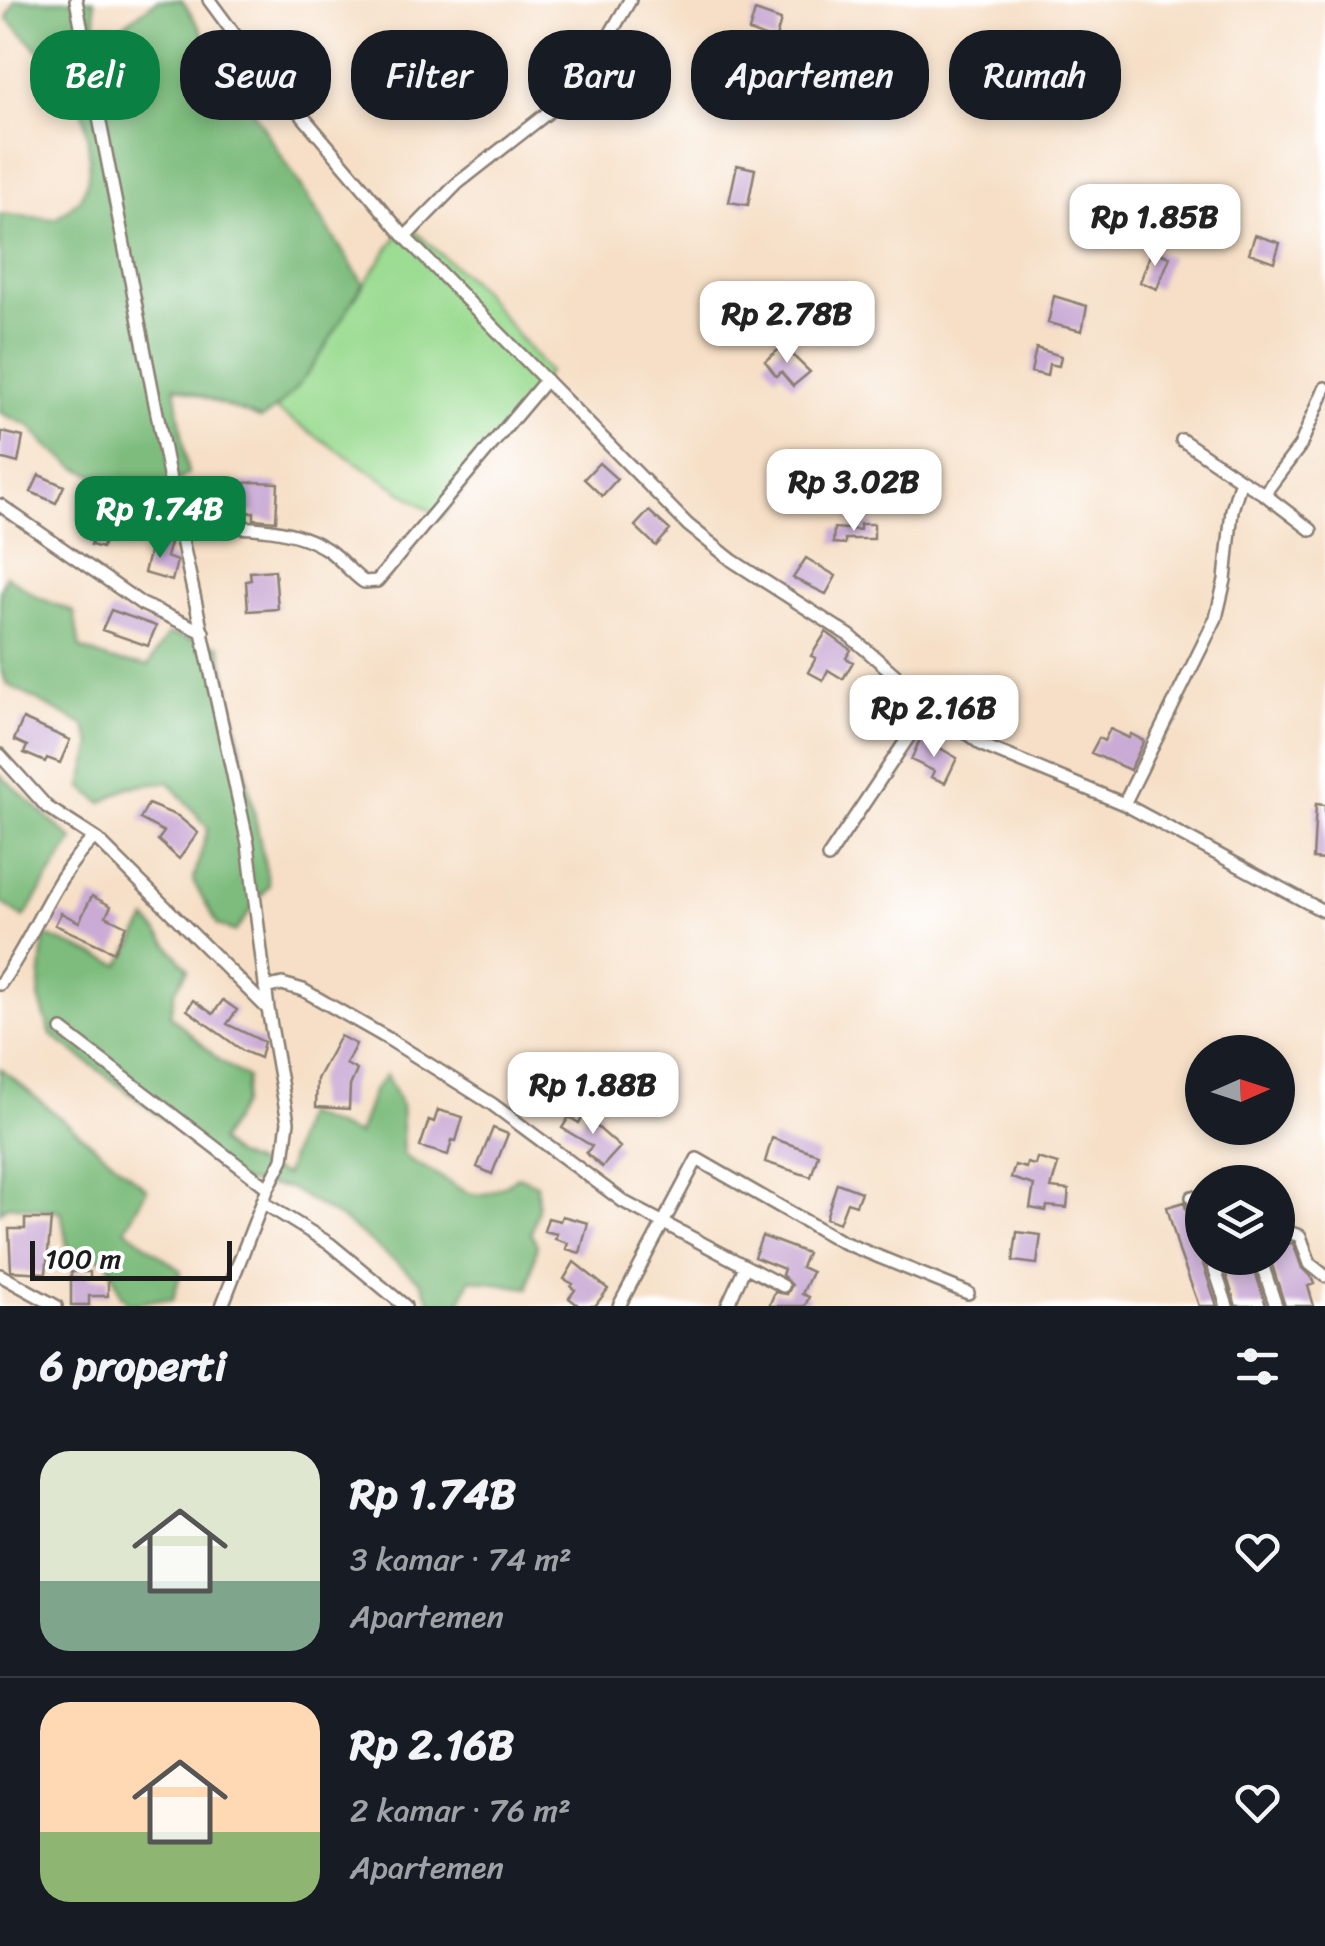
<!DOCTYPE html>
<html lang="id">
<meta charset="utf-8">
<style>
body{margin:0;font-family:Sriracha,sans-serif;background:#242831;color:#f1f3f6;height:100vh;display:flex;flex-direction:column;font-size:38px;white-space:nowrap}
*{box-sizing:border-box;margin:0}
p{font-size:32px;color:#9ea1a6}
.icon{flex:none;width:55px;height:55px;fill:none;stroke:currentColor;stroke-width:2;stroke-linecap:round;stroke-linejoin:round}
.map{position:relative;height:1306px;overflow:hidden}
.panel{display:flex;flex-direction:column;background:#171b24;flex:1}
.panel>*{flex:none}
.banner{position:absolute;left:30px;top:30px;width:1265px;height:90px;display:flex;gap:20px}
.needle{width:65px;rotate:87deg}
.tools{position:absolute;left:1185px;top:1035px;display:grid;gap:20px}
.tools a{display:grid;place-items:center;width:110px;height:110px;border-radius:50%;background:#171b24;box-shadow:0 5px 15px #0003;font-size:50px}
.scale{position:absolute;left:30px;bottom:25px;width:202px;box-sizing:border-box;padding-left:10px;border:5px solid #1c1c1c;border-top:0;font-size:28px;line-height:35px;white-space:nowrap;color:#1c1c1c;-webkit-text-stroke:8px #fff;paint-order:stroke}
.price{position:absolute;translate:-50% -85px;padding:0 22px;border-radius:20px;background:#fff;color:#222;font-size:32px;line-height:65px;filter:drop-shadow(0 2px 5px #0008)}
.price::after{content:'';position:absolute;left:50%;top:60px;width:30px;height:22px;margin-left:-15px;background:inherit;clip-path:polygon(0 0,100% 0,50% 100%)}
.price.selected{background:#0b8043;color:#fff}
ul{padding:0;list-style:none}
li{display:flex;align-items:center;gap:30px;height:250px;padding:0 40px}
li+li{border-top:2px solid #363941}
li span{display:grid;place-items:center;flex:none;width:280px;height:200px;border-radius:30px;color:#555}
li>.icon{margin-inline-start:auto}
span .icon{width:120px;height:120px;fill:#fffc;stroke-width:1}
li b{font-size:42px}
h2{display:flex;justify-content:space-between;align-items:center;height:120px;padding:0 40px;font-size:42px}
.tag{padding:0 35px;border-radius:40px;background:#171b24;box-shadow:0 5px 15px #0003;font-size:35px;line-height:90px}
.tag.selected{background:#0b8043;color:#fff}
.map>svg:first-child{display:block}
.green{fill:#9cdc93;stroke:#5c7c58;stroke-width:2.5}
.forest{fill:#7dbc7d;stroke:#4c6c4c;stroke-width:2.5}
.building{fill:#caabd5}
.lines{fill:none;stroke-linecap:round;stroke-linejoin:round}
.minor-casing{stroke:#897e71;stroke-width:16}
.minor{stroke:#fff;stroke-width:11}
</style>
<div class="map">
<svg width="1325" height="1306" viewBox="0 0 1325 1306">
<rect width="100%" height="100%" fill="#fff"/>
<filter id="ink" filterUnits="userSpaceOnUse"><feTurbulence type="fractalNoise" baseFrequency=".01" numOctaves="2"/><feDisplacementMap in="SourceGraphic" scale="20" xChannelSelector="R" yChannelSelector="G"/><feConvolveMatrix kernelMatrix="1 2 1 2 8 2 1 2 1" color-interpolation-filters="sRGB"/></filter>
<filter id="wash" filterUnits="userSpaceOnUse"><feTurbulence type="fractalNoise" baseFrequency=".0048" numOctaves="4" result="noise"/><feDisplacementMap in="SourceGraphic" scale="40" xChannelSelector="R" yChannelSelector="G"/><feGaussianBlur stdDeviation="2.25" result="paint"/><feColorMatrix in="noise" values="0 0 0 0 0 0 0 0 0 0 0 0 0 0 0 0 0 1.4 0 .05"/><feComposite in="paint" operator="in"/></filter>
<g filter="url(#wash)">
<rect width="100%" height="100%" fill="#f6dfc6"/>
<path class="green" d="M406,224L478,287L548,372L442,518L276,410C323,351 361,285 406,224Z"/>
<path class="forest" d="M15,0H94L96,24L122,26L157,0H182L363,283C337,326 304,394 261,419L175,386L188,474L150,500L75,467L46,445L30,426L0,413V214L55,219C62,213 72,207 79,199C106,164 72,71 59,33L38,50L7,18Z
M6,575L37,597L74,612L80,648L110,660L148,666L168,634L220,646L269,885L235,932L218,925L193,881L208,828L169,782L129,787L102,803L82,787L92,744L85,726L7,684L0,669V590Z
M0,775L73,840L24,918L0,901Z
M147,919L188,969L175,991L170,1015L219,1060L247,1078L242,1104L219,1142L235,1156L285,1175L303,1114L358,1135L373,1091L386,1075L401,1104L403,1154C412,1163 420,1165 431,1171C470,1195 477,1207 518,1176L537,1184L538,1209L531,1233L537,1245L528,1288L470,1279L459,1306H433L421,1282L343,1220L289,1188L238,1181L213,1163L175,1127L51,1035L39,998L44,935L120,965Z
M0,1068L147,1189L125,1229L181,1271L173,1300L159,1299L130,1305L121,1295L107,1259L69,1257L61,1211L8,1205L0,1212Z"/>
<g id="blocks">
<path class="building" d="M755,11L781,20L775,41L749,31Z
M612,54L638,65L623,100L598,90Z
M737,165L755,169L748,205L729,202Z
M1255,235L1280,243L1274,262L1249,253Z
M1152,250L1170,257L1157,289L1140,282Z
M1054,296L1087,306L1082,331L1048,323Z
M783,346L810,372L793,386L781,372L776,376L765,361Z
M1036,348L1061,356L1059,366L1049,364L1047,376L1031,372Z
M2,432L23,437L18,463L0,458Z
M599,463L617,479L602,496L584,479Z
M39,475L64,486L56,503L31,492Z
M255,482L278,483L276,521L254,519V512L231,515L230,503L197,507L195,488Z
M104,502L122,508L111,543L104,540L102,548L91,545Z
M649,511L670,530L656,546L635,526Z
M860,524H874V539H845V544L833,543L834,528L860,530Z
M153,537L170,543L166,557L177,561L172,581L144,573Z
M806,558L836,576L826,594L793,578Z
M275,570L278,609L248,611L246,581L251,580L250,572Z
M111,610L156,626L148,646L102,630Z
M826,632L851,650L846,658L853,662L843,679L828,670L823,680L808,672L816,658L811,656Z
M947,682L974,708L964,719L939,700Z
M888,687L916,709L906,722L894,712L888,719L873,707Z
M23,719L70,740L60,763L47,758L45,762L24,753L27,746L14,740Z
M1110,729L1129,738L1131,734L1144,741L1130,770L1091,753L1099,738L1104,741Z
M921,737L957,758L945,783L931,777L934,771L911,760Z
M148,804L178,816L198,833L179,859L158,840L164,832L140,819Z
M1316,804L1325,805V860L1313,859Z
M92,896L111,906L106,916L126,926L114,952L55,925L61,913L79,922Z
M193,1000L213,1014L223,1000L237,1010L227,1024L264,1042L260,1058L243,1051L187,1010Z
M340,1036L356,1044L346,1064L357,1070L350,1086L349,1109L316,1107L317,1079Z
M589,1107L601,1114L595,1125L620,1147L602,1167L586,1153L592,1146L562,1128L569,1117L579,1123Z
M438,1110L463,1117L456,1141L452,1140L448,1155L420,1147L429,1120L434,1122Z
M493,1128L508,1134L492,1174L477,1167Z
M772,1138L818,1154L811,1177L765,1162Z
M1037,1158L1058,1164L1051,1188L1069,1190L1067,1208L1047,1206L1046,1211L1030,1208L1034,1185L1011,1178L1015,1165L1026,1168L1027,1163L1035,1165Z
M837,1183L861,1192L856,1205L847,1202L839,1223L826,1218Z
M1184,1202L1193,1234L1202,1239V1261L1217,1306H1199L1179,1251L1167,1207Z
M562,1216L588,1223L580,1253L566,1249L568,1243L555,1239L557,1234L544,1231L548,1218L560,1221Z
M25,1219H51L46,1273L11,1271L9,1229H25Z
M1017,1232L1041,1235L1037,1264L1013,1261Z
M762,1236L807,1253L801,1267L812,1272L802,1294L809,1297L805,1306H769L775,1292L787,1294L792,1285L782,1275L784,1269L754,1257Z
M1293,1243L1302,1268L1311,1277L1314,1284L1308,1286L1314,1306H1285L1270,1258H1278V1245Z
M1221,1258H1251L1266,1306H1236Z
M574,1262L608,1289L595,1306H579L569,1298L575,1290L571,1287L573,1284L564,1279Z
M71,1272H90V1278H108V1296H89V1305H71Z"/>
</g>
</g>
<g filter="url(#ink)">
<use href="#blocks" fill-opacity="0" stroke="#897e71" stroke-width="2.5"/>
<g class="lines">
<g class="minor-casing">
<path id="minor" d="M76,0L179,526L248,844L268,1009L288,1122L283,1159L268,1188L222,1306
M209,0L243,46L405,237L688,525L733,561L850,636L930,705L982,745L1124,804L1325,912
M405,237L458,183L569,96L595,60L630,0
M1182,440L1241,480
M1264,494L1311,530
M0,505L142,604L203,632
M179,526C228,528 286,522 328,550C341,559 351,573 364,582L377,581L546,380
M0,755L47,807L98,840L268,1009
M1124,804L1216,618L1225,580L1232,510L1241,480L1264,494L1300,446L1325,388
M828,857L930,705
M0,984C35,937 51,879 94,838
M265,988L282,984L303,990L387,1038L492,1104L624,1202L783,1286
M62,1030L268,1188
M1192,1197L1202,1230
M262,1202L330,1244L405,1306
M1278,1236L1291,1233L1300,1236L1310,1264L1325,1276
M1211,1258L1227,1306
M1260,1258L1276,1306
M0,1275L56,1306
M619,1306L697,1159L840,1241L968,1293
M727,1306L745,1267"/>
</g>
<use href="#minor" class="minor"/>
</g>
</g>
</svg>
<div class="tools">
<a><svg class="needle" viewBox="-14 -14 28 28"><path d="M0-13l5 13h-10z" fill="#e53935"/><path d="M0 13l5-13h-10z" fill="#9ea1a6"/></svg></a>
<a><svg class="icon" aria-label="layers" viewBox="0 0 24 24"><path d="M12 4l9 5-9 5-9-5zM3 14l9 5 9-5"/></svg></a>
</div>
<div class="scale">100 m</div>
<b class="price" style="left:1155px;top:269px">Rp 1.85B</b>
<b class="price" style="left:787px;top:366px">Rp 2.78B</b>
<b class="price" style="left:854px;top:534px">Rp 3.02B</b>
<b class="price selected" style="left:160px;top:561px">Rp 1.74B</b>
<b class="price" style="left:934px;top:760px">Rp 2.16B</b>
<b class="price" style="left:593px;top:1137px">Rp 1.88B</b>
<div class="banner">
<a class="tag selected">Beli</a>
<a class="tag">Sewa</a>
<a class="tag">Filter</a>
<a class="tag">Baru</a>
<a class="tag">Apartemen</a>
<a class="tag">Rumah</a>
</div>
</div>
<section class="panel">
<h2>6 properti<svg class="icon" aria-label="filters" viewBox="0 0 24 24"><path d="M4 7h16M4 17h16"/><circle cx="9" cy="7" r="2"/><circle cx="15" cy="17" r="2"/></svg></h2>
<ul>
<li><span style="background:linear-gradient(#dfe7d0 65%,#7fa58c 0)"><svg class="icon" aria-label="home" viewBox="0 0 24 24"><path d="M3 11l9-7 9 7M6 9v11h12V9"/></svg></span><div><b>Rp 1.74B</b><p>3 kamar · 74 m²</p><p>Apartemen</p></div><svg class="icon" aria-label="heart" viewBox="0 0 24 24"><path d="M12 20l-8-8c-3-5 5-10 8-4 3-6 11-1 8 4z"/></svg></li>
<li><span style="background:linear-gradient(#ffd9b3 65%,#8fb573 0)"><svg class="icon" aria-label="home" viewBox="0 0 24 24"><path d="M3 11l9-7 9 7M6 9v11h12V9"/></svg></span><div><b>Rp 2.16B</b><p>2 kamar · 76 m²</p><p>Apartemen</p></div><svg class="icon" aria-label="heart" viewBox="0 0 24 24"><path d="M12 20l-8-8c-3-5 5-10 8-4 3-6 11-1 8 4z"/></svg></li>
</ul>
</section>
